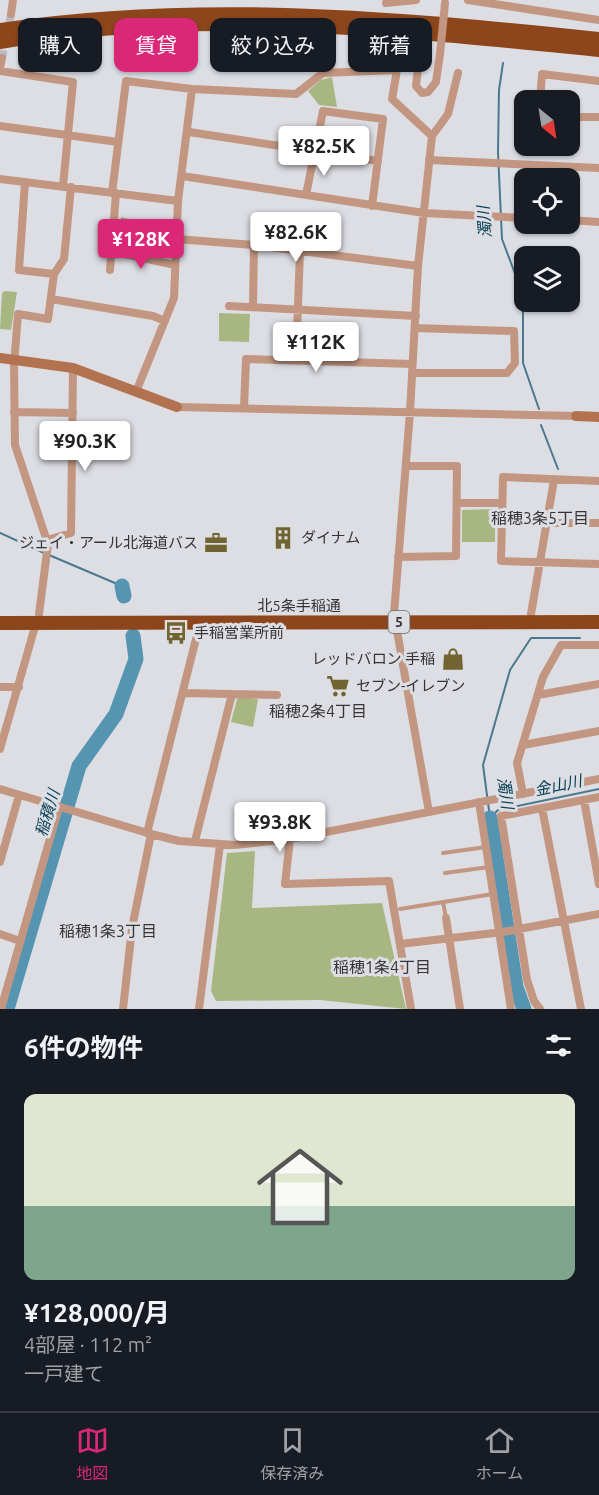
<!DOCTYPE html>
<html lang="ja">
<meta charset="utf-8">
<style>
body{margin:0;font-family:Ubuntu,"Noto Sans JP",sans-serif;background:#20242c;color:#f1f3f6;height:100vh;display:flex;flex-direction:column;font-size:22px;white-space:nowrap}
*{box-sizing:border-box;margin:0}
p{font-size:20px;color:#9ea1a6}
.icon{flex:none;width:33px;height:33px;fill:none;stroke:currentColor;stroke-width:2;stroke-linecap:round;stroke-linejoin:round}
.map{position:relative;height:1009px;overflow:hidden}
.panel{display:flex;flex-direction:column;background:#171b24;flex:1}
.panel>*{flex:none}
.top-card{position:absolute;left:18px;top:18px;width:564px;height:54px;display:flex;gap:12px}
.needle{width:39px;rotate:150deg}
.tools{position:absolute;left:514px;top:90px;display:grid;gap:12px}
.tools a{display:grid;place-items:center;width:66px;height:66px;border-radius:12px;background:#171b24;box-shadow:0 2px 4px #0004;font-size:30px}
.price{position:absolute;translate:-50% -51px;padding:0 14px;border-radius:6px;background:#fff;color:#222;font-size:20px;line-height:39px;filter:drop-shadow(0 2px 3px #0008)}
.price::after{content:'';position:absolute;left:50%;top:36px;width:18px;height:14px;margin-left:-9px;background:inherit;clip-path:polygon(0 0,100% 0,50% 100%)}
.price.active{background:#db2777;color:#fff}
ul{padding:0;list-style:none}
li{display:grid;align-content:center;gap:12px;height:318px;padding:0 24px}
li span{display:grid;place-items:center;height:186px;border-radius:12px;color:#555}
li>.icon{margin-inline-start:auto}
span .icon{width:108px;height:108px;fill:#fffc;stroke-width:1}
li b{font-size:26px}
h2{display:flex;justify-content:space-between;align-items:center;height:72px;padding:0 24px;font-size:26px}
.pill{padding:0 21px;border-radius:12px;background:#171b24;box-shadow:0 2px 4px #0004;font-size:21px;line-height:54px}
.pill.active{background:#db2777;color:#fff}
.dock{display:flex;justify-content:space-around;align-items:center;height:84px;border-top:2px solid #363941;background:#171b24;font-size:16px;color:#9ea1a6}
.dock a{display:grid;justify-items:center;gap:3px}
.dock .active{color:#db2777}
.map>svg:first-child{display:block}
.green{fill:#a8b681}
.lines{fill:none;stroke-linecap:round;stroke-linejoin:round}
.stream{stroke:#4c788d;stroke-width:2}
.river{stroke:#5695b2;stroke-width:15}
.street-tunnel{stroke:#bbbcc2;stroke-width:8;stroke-dasharray:8 4;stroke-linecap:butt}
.lane{stroke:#c29680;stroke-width:4}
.street{stroke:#c29680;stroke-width:8}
.secondary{stroke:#b27250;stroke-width:10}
.highway{stroke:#8d461b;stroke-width:14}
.street-bridge{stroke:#c29680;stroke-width:8}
.labels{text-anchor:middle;stroke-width:6;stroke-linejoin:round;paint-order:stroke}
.shield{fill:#dddee4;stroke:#67686c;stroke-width:1.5}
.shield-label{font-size:14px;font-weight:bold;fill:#353538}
.poi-label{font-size:15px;fill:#353538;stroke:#dddee4;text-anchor:start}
.street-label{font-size:15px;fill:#353538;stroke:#dddee4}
.water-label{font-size:16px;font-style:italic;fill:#063f54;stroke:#dddee4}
.neighbourhood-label{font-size:16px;fill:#353538;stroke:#dddee4}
</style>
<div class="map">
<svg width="599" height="1009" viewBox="0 0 599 1009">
<rect width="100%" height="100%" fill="#dddee4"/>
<path class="green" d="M332,77L337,107L319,105L308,91L321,80Z
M121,217L146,223L144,234H129L127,248L120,247L118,244Z
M5,291L17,292L11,330L0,329L2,293Z
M219,313L250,314L249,342L219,341Z
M493,509L495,512V542H462V510Z
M242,697L258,699L253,727L231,722L237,699Z
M255,851L252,908L382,903L406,1009L320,1000L216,1001L211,991L227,853Z"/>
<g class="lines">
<path class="stream" d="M503,63L499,90L498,152L502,239L523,295V363L539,409
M541,425L558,469
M0,533L44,553
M49,555L122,586
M490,818L483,765L510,670L531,638H580
M490,818L498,810L599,789"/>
<path class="river" d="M122,586L124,596
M490,818L516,987L524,1009
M7,1009L79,766L116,714L136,659L133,636"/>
<path class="street-tunnel" d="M2,58L11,14"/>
<path class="lane" d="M443,853L486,847
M445,873L489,867
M443,902L446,918
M400,909L493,894"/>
<path class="street" d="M468,0L599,20
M386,3L416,0
M11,14L13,0
M0,68L2,58
M0,71L73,82L63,186
M540,100L542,74L599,81
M570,117H599
M0,126L118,142
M189,132L378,161
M432,136L392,99L397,70L403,56L415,54L419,59L416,86L422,93L428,92L436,82L440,54
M429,160L599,168
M182,176L424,213L525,218
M549,178V166
M0,179L178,201
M25,182L19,270L54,274
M112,193L126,81L192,89L296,94L323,73L397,70
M306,195L323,111L383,119L372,206
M570,220L599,222
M176,239L254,245L418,266
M111,251L175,265
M110,270L116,193
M51,299L153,316L165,321
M229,306L416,316
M253,307L254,245
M296,360L300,251
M412,373H507L515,363L514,331L415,328
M136,392L174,298L178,201L192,89
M177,407L576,416
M244,408L246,359L412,364
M14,412L73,413
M599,481L503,477L501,561L599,564
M457,503H502
M546,523H599
M47,540L71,533L73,368
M398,557L456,556L457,466H406
M39,614L48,544L15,445L14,365L18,314L48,319L54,274L64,259L71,187
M531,614L554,480
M0,687H19
M183,693L277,695
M538,695L599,684
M523,745L599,731
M0,749L36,623
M0,789L151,834L179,841L235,845L290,839L599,779
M523,794L517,763L543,677L561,645H599
M584,800L599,884
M479,802L511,1009
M542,808L581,1009
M429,812L394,614L410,412L418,266L432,136L448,114L458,73
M147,833L200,623
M290,839L285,884L389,881L411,1009
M195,841L232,694
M0,862L19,795
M446,918L460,1009
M0,934L20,941
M400,944L503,932L599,914
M1,1009L59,807
M123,1009L132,928L151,834
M199,1009L220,845
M540,1009L534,1001L527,980L501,816L599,797"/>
<path class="secondary" d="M0,358L73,368L177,407
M576,416L599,417"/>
<path class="highway" d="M0,30C199,0 400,18 599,39
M0,42C198,7 400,30 599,50
M0,623L599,622"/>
<path class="street-bridge" d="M440,54L445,3"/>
</g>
<defs>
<g id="building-bare" transform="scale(1.8)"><path d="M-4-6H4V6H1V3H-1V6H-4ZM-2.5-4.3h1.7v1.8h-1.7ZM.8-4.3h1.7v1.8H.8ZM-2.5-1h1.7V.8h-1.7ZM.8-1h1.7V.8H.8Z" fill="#726431" stroke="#dddee4" stroke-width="2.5" paint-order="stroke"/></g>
<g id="office-bare" transform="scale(1.8)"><path d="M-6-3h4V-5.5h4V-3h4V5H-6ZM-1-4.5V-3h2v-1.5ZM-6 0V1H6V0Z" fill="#726431" stroke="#dddee4" stroke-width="2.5" paint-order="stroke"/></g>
<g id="bus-bare" transform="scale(1.8)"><path d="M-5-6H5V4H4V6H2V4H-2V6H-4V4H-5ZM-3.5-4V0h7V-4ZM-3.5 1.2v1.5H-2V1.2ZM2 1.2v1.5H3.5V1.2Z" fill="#726431" stroke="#dddee4" stroke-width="2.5" paint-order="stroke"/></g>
<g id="shop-bare" transform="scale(1.8)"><path d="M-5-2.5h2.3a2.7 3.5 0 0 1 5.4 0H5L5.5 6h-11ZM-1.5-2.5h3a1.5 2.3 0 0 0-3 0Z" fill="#726431" stroke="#dddee4" stroke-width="2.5" paint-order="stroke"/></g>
<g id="supermarket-bare" transform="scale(1.8)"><path d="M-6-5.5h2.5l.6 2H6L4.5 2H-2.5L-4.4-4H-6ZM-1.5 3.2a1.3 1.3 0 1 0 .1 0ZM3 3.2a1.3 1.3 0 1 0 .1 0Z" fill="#726431" stroke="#dddee4" stroke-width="2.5" paint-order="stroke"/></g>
</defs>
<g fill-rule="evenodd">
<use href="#building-bare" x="283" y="538"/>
<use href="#office-bare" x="216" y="543"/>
<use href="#bus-bare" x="176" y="633"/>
<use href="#shop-bare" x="453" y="659"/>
<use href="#supermarket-bare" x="338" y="686"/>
</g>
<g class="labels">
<rect class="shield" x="388.5" y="611" width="21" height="22" rx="4.5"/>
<g class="shield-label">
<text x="399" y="627">5</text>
</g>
<g class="poi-label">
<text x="301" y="543">ダイナム</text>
<text x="198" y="548" text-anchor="end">ジェイ・アール北海道バス</text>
<text x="194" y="638">手稲営業所前</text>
<text x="435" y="664" text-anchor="end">レッドバロン 手稲</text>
<text x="356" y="691">セブン-イレブン</text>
</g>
<g class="street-label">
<text x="299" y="611">北5条手稲通</text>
</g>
<g class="water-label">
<text transform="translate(484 222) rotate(-95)" y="6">濁川</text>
<text transform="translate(558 785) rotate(-12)" y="6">金山川</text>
<text transform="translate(506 793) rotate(82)" y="6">濁川</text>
<text transform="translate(47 813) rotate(-73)" y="6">稲積川</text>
</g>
<g class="neighbourhood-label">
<text x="540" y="524">稲穂3条5丁目</text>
<text x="318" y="717">稲穂2条4丁目</text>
<text x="108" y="937">稲穂1条3丁目</text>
<text x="382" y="973">稲穂1条4丁目</text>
</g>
</g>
</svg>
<div class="tools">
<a><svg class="needle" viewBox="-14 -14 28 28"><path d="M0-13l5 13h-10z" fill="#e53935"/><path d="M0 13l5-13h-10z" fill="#9ea1a6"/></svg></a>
<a><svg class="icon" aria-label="locate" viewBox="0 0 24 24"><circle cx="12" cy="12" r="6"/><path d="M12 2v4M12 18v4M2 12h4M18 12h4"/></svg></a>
<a><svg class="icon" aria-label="layers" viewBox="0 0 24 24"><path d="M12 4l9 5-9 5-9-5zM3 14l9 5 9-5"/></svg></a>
</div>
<b class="price" style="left:324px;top:177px">¥82.5K</b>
<b class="price" style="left:296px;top:263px">¥82.6K</b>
<b class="price active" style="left:141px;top:270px">¥128K</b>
<b class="price" style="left:316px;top:373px">¥112K</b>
<b class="price" style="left:85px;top:472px">¥90.3K</b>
<b class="price" style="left:280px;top:853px">¥93.8K</b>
<div class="top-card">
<a class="pill">購入</a>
<a class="pill active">賃貸</a>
<a class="pill">絞り込み</a>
<a class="pill">新着</a>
</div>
</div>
<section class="panel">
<h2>6件の物件<svg class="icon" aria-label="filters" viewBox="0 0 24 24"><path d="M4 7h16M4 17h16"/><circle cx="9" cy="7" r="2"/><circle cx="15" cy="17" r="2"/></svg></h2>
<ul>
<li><span style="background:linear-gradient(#dfe7d0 60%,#7fa58c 0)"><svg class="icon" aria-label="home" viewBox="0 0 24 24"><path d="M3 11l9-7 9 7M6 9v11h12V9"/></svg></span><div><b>¥128,000/月</b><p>4部屋 · 112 m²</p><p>一戸建て</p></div></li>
</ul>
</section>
<nav class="dock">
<a class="active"><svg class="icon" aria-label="map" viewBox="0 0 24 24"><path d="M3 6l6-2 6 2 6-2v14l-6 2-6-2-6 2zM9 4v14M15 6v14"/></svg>地図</a>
<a><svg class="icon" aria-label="saved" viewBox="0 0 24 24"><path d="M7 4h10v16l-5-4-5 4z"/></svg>保存済み</a>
<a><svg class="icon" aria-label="home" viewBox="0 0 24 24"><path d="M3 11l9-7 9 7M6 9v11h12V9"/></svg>ホーム</a>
</nav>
